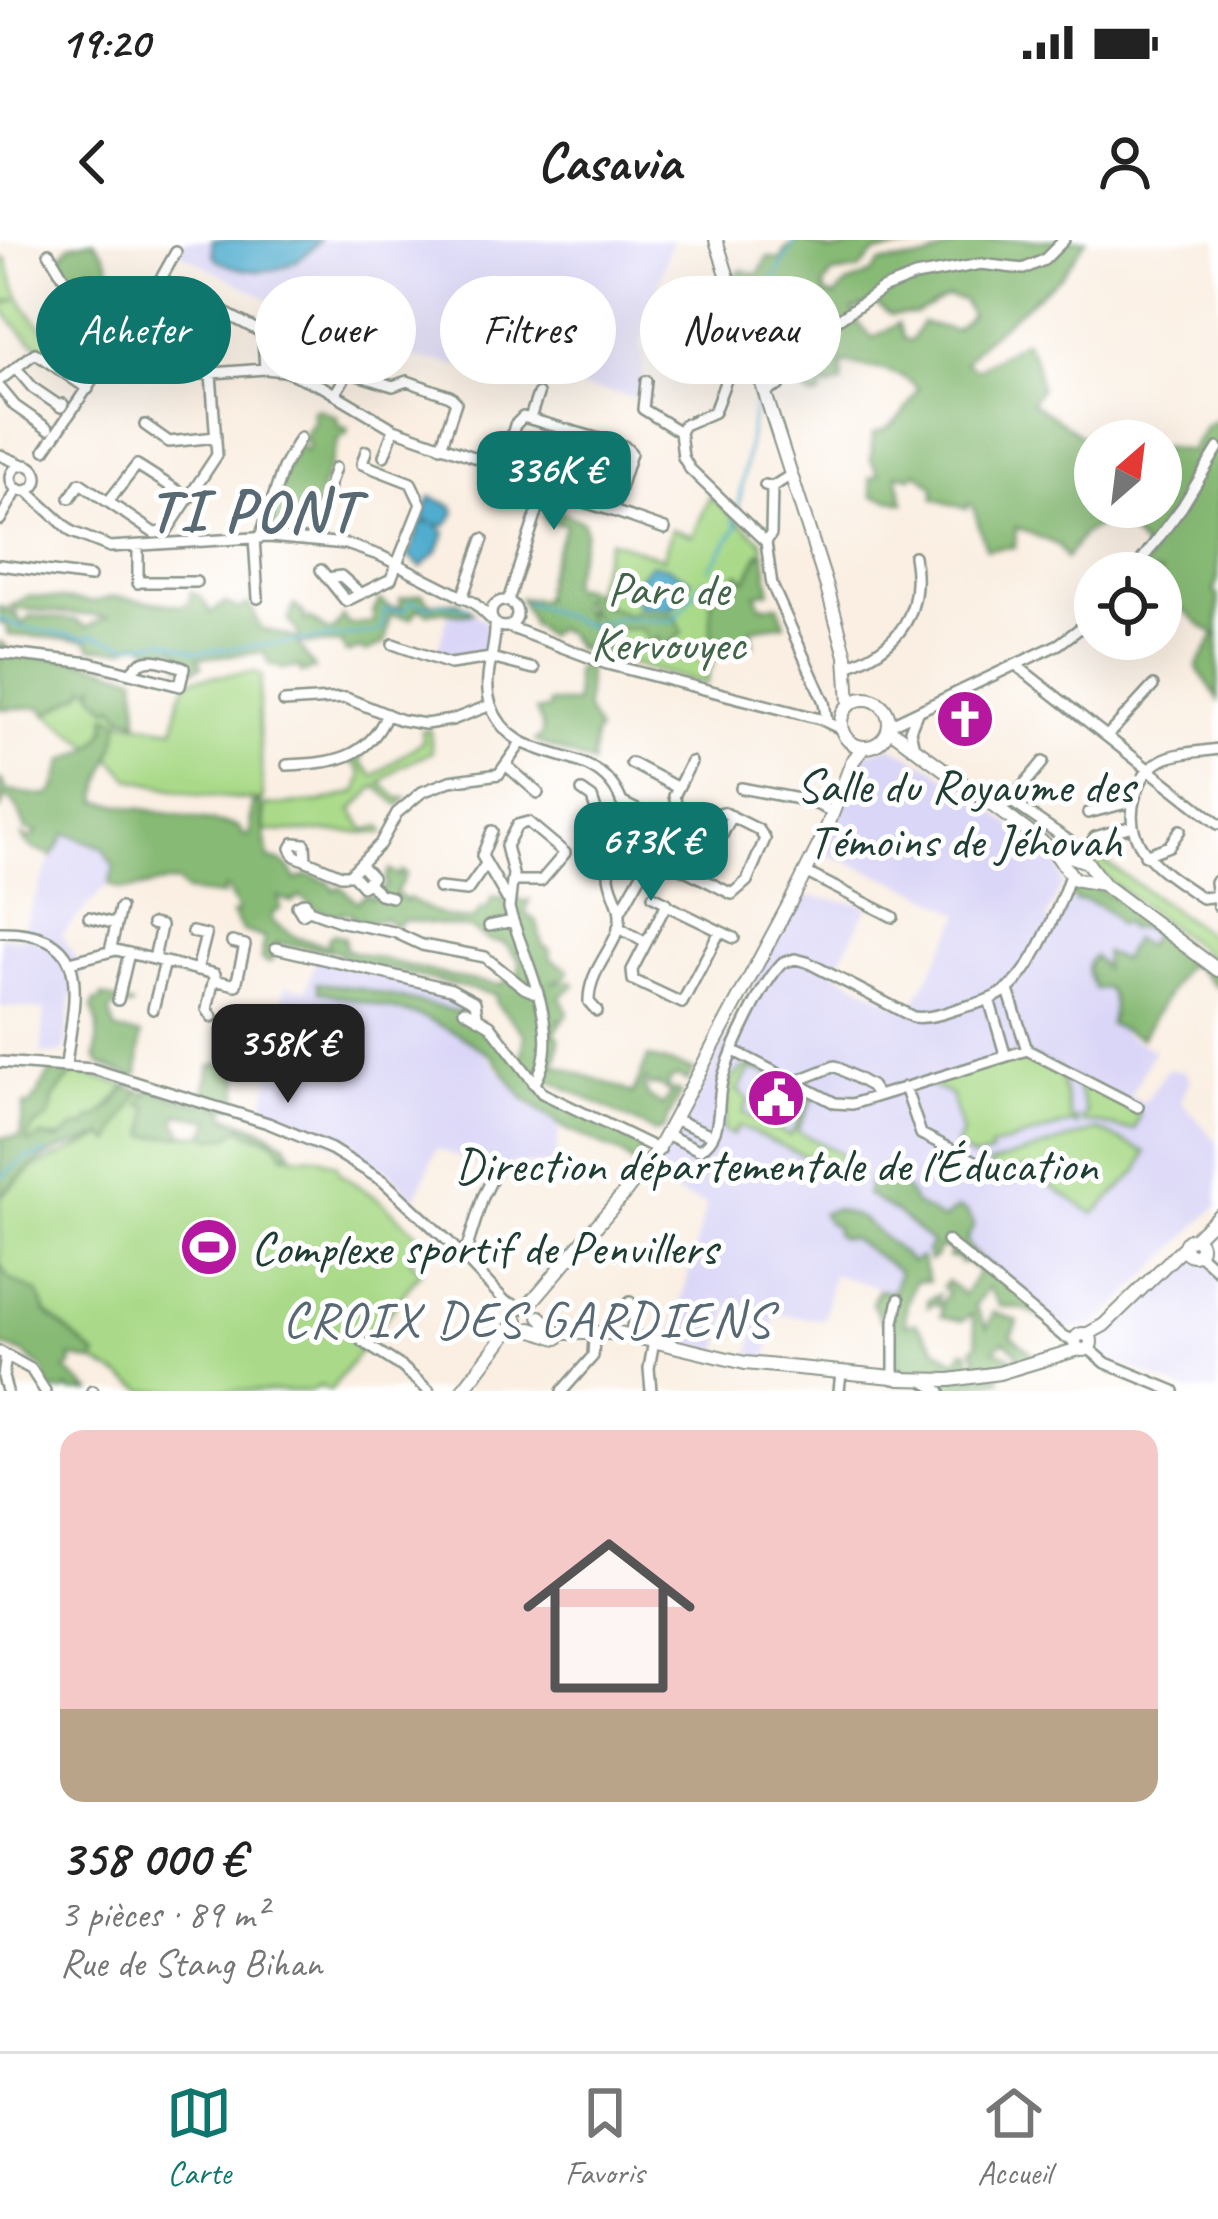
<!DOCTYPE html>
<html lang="fr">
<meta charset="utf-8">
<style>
body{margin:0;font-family:Caveat,sans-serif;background:#f2f2f2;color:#222;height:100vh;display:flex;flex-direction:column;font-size:45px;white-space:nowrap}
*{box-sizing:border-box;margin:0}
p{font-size:39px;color:#767676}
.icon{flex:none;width:66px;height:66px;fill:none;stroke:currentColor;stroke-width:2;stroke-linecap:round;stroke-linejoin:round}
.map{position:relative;height:1151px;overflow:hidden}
.sheet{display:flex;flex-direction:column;background:#fff;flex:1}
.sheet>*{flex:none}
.banner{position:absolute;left:36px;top:36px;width:1146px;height:108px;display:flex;gap:24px}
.needle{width:78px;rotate:28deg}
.fabs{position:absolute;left:1074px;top:180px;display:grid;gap:24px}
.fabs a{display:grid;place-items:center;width:108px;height:108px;border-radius:50%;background:#fff;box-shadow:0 12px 48px #0002;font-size:60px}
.price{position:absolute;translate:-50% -102px;padding:0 27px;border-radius:24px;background:#0f766e;color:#fff;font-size:39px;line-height:78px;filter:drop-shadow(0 3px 6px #0008)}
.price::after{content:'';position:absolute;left:50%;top:72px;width:36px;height:27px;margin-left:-18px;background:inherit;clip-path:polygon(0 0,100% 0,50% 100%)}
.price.selected{background:#222;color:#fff}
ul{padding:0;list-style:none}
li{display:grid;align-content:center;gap:24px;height:636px;padding:0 60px}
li+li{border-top:3px solid #e0e0e0}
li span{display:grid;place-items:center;height:372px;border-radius:24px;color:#555}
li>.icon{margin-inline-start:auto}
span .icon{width:216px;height:216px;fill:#fffc;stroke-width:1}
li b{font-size:51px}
.tag{padding:0 42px;border-radius:54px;background:#fff;box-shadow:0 12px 48px #0002;font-size:42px;line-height:108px}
.tag.selected{background:#0f766e;color:#fff}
.status{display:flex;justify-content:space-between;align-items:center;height:84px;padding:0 60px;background:#fff;direction:ltr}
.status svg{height:33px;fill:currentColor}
header{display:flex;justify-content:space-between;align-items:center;height:156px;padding:0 60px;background:#fff;font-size:54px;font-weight:600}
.dock{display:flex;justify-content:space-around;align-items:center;height:168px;border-top:3px solid #e0e0e0;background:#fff;font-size:33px;color:#767676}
.dock a{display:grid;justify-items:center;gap:6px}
.dock .selected{color:#0f766e}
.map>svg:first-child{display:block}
.built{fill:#dad6f7}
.green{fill:#aada89;stroke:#648c5e;stroke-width:3}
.forest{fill:#87ba75;stroke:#537c54;stroke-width:3;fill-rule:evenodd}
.water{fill:#51adcf;stroke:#387582;stroke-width:3}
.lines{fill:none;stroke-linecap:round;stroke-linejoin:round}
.stream{stroke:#51adcf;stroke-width:3}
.minor-casing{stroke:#8c968b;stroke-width:14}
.major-casing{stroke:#8c968b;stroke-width:16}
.minor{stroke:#fff;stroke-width:9}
.major{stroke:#fff;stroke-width:12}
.labels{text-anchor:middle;stroke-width:10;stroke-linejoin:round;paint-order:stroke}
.park-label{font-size:48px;fill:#426449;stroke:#fff}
.poi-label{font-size:48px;fill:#1f3d34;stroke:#fff}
.neighbourhood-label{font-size:51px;letter-spacing:3px;fill:#586973;stroke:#fff}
.district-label{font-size:60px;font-weight:bold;letter-spacing:3px;fill:#586973;stroke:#fff}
</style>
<div class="status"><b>19:20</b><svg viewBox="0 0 49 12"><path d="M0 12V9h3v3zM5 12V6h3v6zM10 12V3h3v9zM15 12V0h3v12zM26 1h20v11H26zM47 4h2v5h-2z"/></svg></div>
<header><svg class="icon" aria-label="back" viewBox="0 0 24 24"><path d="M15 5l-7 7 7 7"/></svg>Casavia<svg class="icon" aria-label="person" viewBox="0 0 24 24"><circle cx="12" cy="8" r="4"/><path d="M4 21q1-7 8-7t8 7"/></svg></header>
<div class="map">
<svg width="1218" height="1151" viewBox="0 0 1218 1151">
<rect width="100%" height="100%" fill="#fff"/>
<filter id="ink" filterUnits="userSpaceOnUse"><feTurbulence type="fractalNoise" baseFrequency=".00833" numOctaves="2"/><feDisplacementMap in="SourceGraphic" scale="24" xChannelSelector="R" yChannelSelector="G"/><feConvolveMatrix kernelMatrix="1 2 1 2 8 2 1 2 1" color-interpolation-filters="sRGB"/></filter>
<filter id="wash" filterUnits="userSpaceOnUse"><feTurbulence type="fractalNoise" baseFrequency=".004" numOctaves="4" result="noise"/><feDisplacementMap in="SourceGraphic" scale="48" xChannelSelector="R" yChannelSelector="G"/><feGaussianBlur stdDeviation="2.7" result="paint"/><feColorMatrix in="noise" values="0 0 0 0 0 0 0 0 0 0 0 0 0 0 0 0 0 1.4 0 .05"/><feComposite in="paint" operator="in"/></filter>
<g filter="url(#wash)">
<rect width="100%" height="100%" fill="#faefe2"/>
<path class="built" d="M183,0H672L640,106L644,118L640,158L378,111L320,87L179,12Z
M450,368L468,371L484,380L491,391L484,415L450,420L436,416Z
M891,506L931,527L997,574L1060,627L1062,645L1046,679L1055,683L1076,652L1099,648L1170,695L1123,794L1154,810L1130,857L1145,862L1168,829L1185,831L1190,840L1181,861L1218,903V965L1104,1079L1092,1088L1072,1089L1065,1095L941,999L896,1053L832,1034L825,1080L775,1074L767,1121L750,1118L757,1071L729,1067L720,1110L672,1100L706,965L646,942L674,906L798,655L869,665L834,732L910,771L962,674L914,649L820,611L853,525L865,513Z
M63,587L107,605L122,629L61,695L80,725L82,757L71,756L65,809L59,814H41L45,770L0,767V697L25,698L24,686Z
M317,718L468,758L464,772L479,807L528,865L560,883L555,926L511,923L499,935L437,908L415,960L387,930L355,913L354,900L348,899L346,910L263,871L285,745L306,749Z
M1218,986V1151H1186L1105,1117L1101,1103L1184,1022L1202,1023L1209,1015L1208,1001Z"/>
<path class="green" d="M0,19H7C19,79 47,92 94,124L85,138C52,115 22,100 1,66L17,59L0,62Z
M710,256L762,301L770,348L728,355L723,413L715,416L706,444L575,409L609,300L663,318L672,289L693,296Z
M92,428L136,441L122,481L174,489L180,456L190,439L255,432L262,436C254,472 263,522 263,561L198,555L130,539L101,507L89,505L46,473L49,466Z
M422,490H430L432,512L400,527L381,543L398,558H406L399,565L376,546L352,571L366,590L381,586L384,593L265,591L264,566L321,562L357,552L362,535L356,524L349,522L362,515L361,522L374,536L423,501Z
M1082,612L1095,615L1218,701V723L1110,641Z
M1022,814L1059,829L1071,879H1077V886L1072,883L990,908L991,914L973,918L956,907L962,894L951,855L927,844Z
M755,825L775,838L773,842L772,836L759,830L749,831L738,851L749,860L743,873L773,889L793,851L797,852L777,889L790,896L811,858L809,853L814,857L797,891L840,913L842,933L738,886L733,895L722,890C732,864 719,832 755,825Z
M74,832L131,847L125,848C105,873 76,904 42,896L30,903L26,900L28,891L49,876L54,857Z
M1070,837L1136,871L1140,875L1135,889C1123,893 1102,880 1084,883L1082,878L1087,875L1076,842L1071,843Z
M143,851L152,853L153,894L209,895L222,874C247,884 281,891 293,916L318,917L337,925L339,933L381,961L424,1000L410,1020L421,1031L330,1151L320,1146L310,1151H147L72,1109L0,1048V957L34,927L99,899L109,883Z
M1098,890L1146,912L1138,931L1094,974L1024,928L1010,943L993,934L989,924Z"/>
<path class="forest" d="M94,0C121,31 103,36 116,60L111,69C86,58 67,47 61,16L70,5Z
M797,0H809L808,3L832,11L884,0H928L929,5L875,13L859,30L832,34L824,45L825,54L836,57C849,34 863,47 880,23L926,19L960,3L959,0H1086L1062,35L983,101L965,122L977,129L1024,101L1035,119L1040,149L1031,162L1095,205V267H1161V207L1190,211L1206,186L1218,179V340L1214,352L1218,355V459C1189,411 1192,443 1215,394C1194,384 1182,365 1161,355V333H1139L1150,316L1134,296L1103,284L1083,294L1066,319L1058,305L1016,287L1015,307L986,309L973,266L968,264L967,269L934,259V247L916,232L911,237L897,234L904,263L873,256L870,238L879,234L871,221L873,194C898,187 906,170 918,149C899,128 869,128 842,123V143L827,148L824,142L820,155L812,158L793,142L781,119L767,123L764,131L735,35L742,30L758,35L768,17L781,20L786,9ZM947,57L963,60L971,75L955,90L922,83L911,101L904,99L898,83L873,98L856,80L853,70L875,63L890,75L915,74Z
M317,168L337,177L338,185L348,189L346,195L340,196C328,229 319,259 304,292H264V286L277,280L269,279L284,230L299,204L306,212L309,204L302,199L314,180L312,171Z
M548,267L582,281L586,291L569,344L572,348L583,347L600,363L630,375L633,371L675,375L683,393L666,405L657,397L652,408L642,389H607L591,375L582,357L580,364L594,392L609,395L612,401L609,409H603L594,400L578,408L565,392L555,389L547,397L532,384L520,358L543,360L547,334L566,284L547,281L544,276Z
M760,312L765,315L770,351L756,354L761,366L778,365L785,384L751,389L753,405L741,408L726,400L729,411L722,412L711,393V362L719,343L728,342L738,333L746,340Z
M191,352L201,357L211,373L225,363L238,369L250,364L260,388L298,399L299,394L289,381L294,365L304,373L305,380L310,378L328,391L334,390L343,377L349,385L374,382L373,372L380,360L389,367L401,368L400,359L422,354L430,363L458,362L473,372C456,378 445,367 428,373L418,368L412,378L390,375L385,403L366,412L361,409L346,413L341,403L298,404L315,429L301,433L300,427L283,429L269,424L264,412L198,418L202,426L193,430L180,424V419L187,418L174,408L154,411L140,402L123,409L91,408L87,400L9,395L6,384H0V366L11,374L16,372L22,385L31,376L75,380L87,387L107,377L8,368L28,356L93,362L114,357L183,366L189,363Z
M0,402L15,414L73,419L136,436L138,481L121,475L114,465L109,469L93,453L95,445L91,449L86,446L81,454L47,474L41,467L0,469Z
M583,422L588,425L586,468L598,491L594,496L592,524L535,501L542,495V484L536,471L548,469L549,463H576L575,431Z
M110,475L119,481C120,507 99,535 98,561L237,586L245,596L250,595L252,564L260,563L269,619C285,621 289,625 296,640L308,635L330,643L334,650L341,647L357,662L367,654L371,659L387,645L385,641L389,630L398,636L402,631L406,634L396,653L406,661L408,658C429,670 448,682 474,679L481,669H487L492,657L505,658L518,686L514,656L524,662L529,660L525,673L537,682L542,705L549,709L551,719L569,730L567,736L551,743L572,741L575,745L560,757L568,772L564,780L559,779L561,783L554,793L559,798L557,817L552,826L558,825C583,837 606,840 633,854L648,817L694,830L687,842L678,836L669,841L668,852L659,845L649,846L647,840L643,843L648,856L663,866L673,850L681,852L663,889L655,892L546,838L542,850L642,904L636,926L619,913L566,889L523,858L492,816L458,794L420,776L319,751L317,743L358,748L472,775L521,820L525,795L495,762L496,755L341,718L339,712L276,703L278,711L270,722H265L262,719L264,698L243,691L232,674L238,671L227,649H223V656L186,652L177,642C152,640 130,659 109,644L114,627L102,607L66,593L52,617C40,609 29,613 22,596L31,599L37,592L26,590C20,576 19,563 5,557L0,571V538L7,551L47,556L54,551L64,520C83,515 111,499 106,476ZM278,657L291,662L301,657L316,669L337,676L341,672L352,675L354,681L373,682L384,678L395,687L403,680L469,688L489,701L504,703L520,721L518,742L510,739L500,745L453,737L346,710L344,697L333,694L328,699L329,706L297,698L272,681V674L281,668Z
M1082,645C1108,644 1188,712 1213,732L1218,737V748L1192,725L1184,727L1141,798L1109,784C1114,773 1115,758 1106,748L1095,749C1089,737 1082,727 1094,716L1104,729L1105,713L1122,720L1133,699L1146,706L1153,693L1145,688L1128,689L1126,684H1117C1112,671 1089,658 1075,661L1072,653Z
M102,756L133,766L111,769L110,774L116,791L141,795L138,834L134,837L101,825L96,818L98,785L92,767L95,761H101Z
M227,821L241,828L237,863L226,868L212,862L225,871L226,877L286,902L290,914L284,915L275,901L247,893L243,887L228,897L211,898L205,892L212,880L179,874L175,880L183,893L180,896H147L148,867L140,865L149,850L202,864L210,826Z
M52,829L74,832L54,857L49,877L33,887L26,900L30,902L42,896L58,900L77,886L86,887L90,878L95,879L115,864L126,848L139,850C134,870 117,883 112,903L104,896L63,908L38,921L0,956L1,898L20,897L24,865H31Z
M884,932L902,943L915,964L943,980L957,968L966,971L974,985L966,1001L971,1010L1051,1079L1048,1082L1024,1069L1000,1066L988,1047L975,1066L987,1088L994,1072L1018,1081L1011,1096L1037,1117L1017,1122L1018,1113L1004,1101L994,1109L1012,1117L1010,1124L980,1128L973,1108L978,1103L972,1074L962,1081L941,1076L942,1067L934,1064L928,1067V1060L939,1055L937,1060L942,1062L948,1053L942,1046L947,1041L964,1055L979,1031L967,1022L960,1023L959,1018L948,1017L951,1012L947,1008L937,1009V1016L930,1021L927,1011L932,1003L898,974L866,954L872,937Z
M834,969L861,978L912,1022L921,1017L929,1041H915L906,1067L905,1084L916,1083L939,1110L957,1122L964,1110L968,1111L973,1128L960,1134L1000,1136L1001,1140L942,1151L913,1134L897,1132L893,1075L889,1081H881L872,1063L878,1050L893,1052L899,1031L851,998H840L835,993L836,987L828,983L822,973Z
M0,1024L9,1039L38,1053L46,1072L97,1116L92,1122L71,1117L72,1126L65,1130L91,1151H70L68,1147L64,1151H48L44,1130L24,1113L0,1105Z"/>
<path class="water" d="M319,0C295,33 255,39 219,21L213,15L212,0Z
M430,257L453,266L455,273L446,286L436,284L445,293L438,311L421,327L408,316L421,282L431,283L422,277Z
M651,324L668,327L691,340L673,369L637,366L635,342Z"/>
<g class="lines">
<path class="stream" d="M766,113L772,99V43L796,0
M738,271L756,156
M710,328L738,286L734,279
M526,362L588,386L620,378L674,381L704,339
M0,379L24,388L87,398L92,395L129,405L166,400L197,412L374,393L383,388L384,370L405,371L412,361L430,367L439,363L469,367
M0,938L26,918L47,913"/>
</g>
</g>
<g filter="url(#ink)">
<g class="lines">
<g class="minor-casing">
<path id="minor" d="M49,13L78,61L126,95
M160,39L259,91L263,99L265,129
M724,43L731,110L736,120
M684,68L728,71
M117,104L174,136L265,129L285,131L323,147L394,189L534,238L541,246L542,257L508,361
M16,128L33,148L61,167L63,164
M0,140L35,113L88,149
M646,141L643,169L680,192
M0,148L15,166L48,189
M765,152L778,146L827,87L882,49L915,36L981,24L1023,29L1044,20L1064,0
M335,154L348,132L393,146L407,141L450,156L456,162L441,207
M530,178L538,154
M145,185L169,202L216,197
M680,192L683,217L690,229L766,302
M680,192L684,185L714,172L731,126L753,113
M45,210L117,104L133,88L176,12
M0,215L23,225
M384,216L394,189
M11 238a13 13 0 1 1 26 0a13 13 0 1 1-26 0Z
M502,227L515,185L523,177L624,206L631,213L613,271L542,249
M765,245L772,247L791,235
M772,247L771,294L766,302L772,345L824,462L827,482
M27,251L72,292L110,307L269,297L346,304L381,316L474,363L492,380
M70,258L80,243L154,293L166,292L217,215L211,134
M108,262L137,225L189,258
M613,271L665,289
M0,280L18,249
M254,298L258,358
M260,298L283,228L300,198
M311,299L335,228
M0,325L90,337
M321,330L346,361L391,339L421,264L411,243L362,224L366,211
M1132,333L1182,267L1218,208
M327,338L341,336L361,354
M140,342H196
M138,343V308
M462,358L483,299
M1161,358L1177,370
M491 374a13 13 0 1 1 26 0a13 13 0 1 1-26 0Z
M495,383C497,411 481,436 491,465C517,539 612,490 627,582C630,601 611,614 609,633C608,648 621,662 620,677C620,705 588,728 589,762L597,771
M509,387L607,424L820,479L841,489
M393,404L450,424L491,418L534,429
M0,413L91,423L180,446L184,428C165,422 143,412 131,433
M1016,425L1218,584
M847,426C900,407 924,372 914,316
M284,462L346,458L401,480L425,484L452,480L491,465
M889,485L1059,404L1095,377
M1107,496L1153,446
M914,508L910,490L917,473
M1218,509C1201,512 1177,512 1162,520C1146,529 1141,539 1135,557C1120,608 1165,633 1202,658L1218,656
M631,523L678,548
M287,525C332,523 368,520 387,474
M507,526L538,553
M741,548L809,561L833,572
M582,551L592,558L608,606L618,611
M621,562L669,586
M1012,562L1081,609L1086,610L1095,597L1132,586
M1008,564L1043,522
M723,572L759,590L765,599L747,641L732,654L675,625L666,601L669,586Z
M1088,573L1134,561
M682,584L674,556L691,522
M492,591L482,616L507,659
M1145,615L1169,606L1180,590
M306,621L305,604L294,603L291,608L295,616L341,635H349L380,604L397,573L422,552L450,541L499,534L521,503
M707,624L732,576
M805,632L893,677
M351,633L363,646L372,637L360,624
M512,641H541L565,613L528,582L517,585L506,606L513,634L509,668C522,716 567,795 534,844
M367,642L380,654L391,657
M1215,642L1218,666
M439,648L467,651L486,624
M653,656L667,663L632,730L633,740L682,763L719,693
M666,665L734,698
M309,670L302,674L297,666L305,662L309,670L342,682L394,692L422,705L485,717L524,748L538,754
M620,672L647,624
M89,677L116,684
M152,684L161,686L154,719
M489,686L513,681
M618,687L646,703
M0,692C97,691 74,756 66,825
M192,692L206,695L197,730
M276,708L451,749L475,762L477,775
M110,711L120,668
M70,722L116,710L215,734L207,769L212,777
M214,740L236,745L245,705L232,702
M989,759L1005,814
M118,760L129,713
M153,769L165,722
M464,770L490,785L542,853L660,910
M1027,810L1138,867
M734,811L835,863L852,864L1027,810L1008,750
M0,822L93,829L268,883L331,909L383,941L448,1001L505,1061L523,1068
M794,842L835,826L871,846L878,856
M905,847L921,894L977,922
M674,879L709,894
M666,894L699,910C727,894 714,861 724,834C733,805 762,744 782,723L795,719L807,722L913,777C930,779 945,773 960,768C975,764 992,760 1005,751C1032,734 1060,665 1070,635
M947,1001L1063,1096L1076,1101
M1198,1013L1218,1031
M463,1020L483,957L495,933
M630,1062L634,1076L630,1096
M363,1102L402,1127L429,1151
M1088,1108L1106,1123L1174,1151
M0,1112L31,1129L45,1151
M6,1115L3,1137L7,1151
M894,1139V1082L899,1059
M920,1139L940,1151
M92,1151H93
M562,1151L593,1116L594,1098L600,1093
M651,1151L649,1128L654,1101
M839,1151L841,1132"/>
</g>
<g class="major-casing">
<path id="major" d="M716,0L827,347L846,416L849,465
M841 483a24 24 0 1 1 48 0a24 24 0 1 1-48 0Z
M889,489L1053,610L1087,622L1104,645L1218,730
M1055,613L1074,639L1103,644
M1194,999L1218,976
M1185 1007a8 8 0 1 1 16 0a8 8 0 1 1-16 0Z
M528,1066L627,950L658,909L794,655L825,593L852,522L863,508
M540,1077L556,1093H619L745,1123L904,1138
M531,1089L557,1098
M1075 1102a8 8 0 1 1 16 0a8 8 0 1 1-16 0Z
M1086,1095L1104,1085L1185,1006
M899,1139L950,1140L999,1133L1079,1109
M462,1151L517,1080"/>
</g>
<use href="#minor" class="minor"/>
<use href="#major" class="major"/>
</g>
</g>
<defs>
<g id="church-disc" transform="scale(3)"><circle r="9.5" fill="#b5179e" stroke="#fff"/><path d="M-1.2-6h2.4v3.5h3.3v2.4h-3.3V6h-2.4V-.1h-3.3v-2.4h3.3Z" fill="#fff"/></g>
<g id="civic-disc" transform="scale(3)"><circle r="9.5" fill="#b5179e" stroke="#fff"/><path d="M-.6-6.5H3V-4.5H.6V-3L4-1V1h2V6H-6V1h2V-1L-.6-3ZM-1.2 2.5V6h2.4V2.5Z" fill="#fff"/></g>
<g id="stadium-disc" transform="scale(3)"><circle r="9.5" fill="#b5179e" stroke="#fff"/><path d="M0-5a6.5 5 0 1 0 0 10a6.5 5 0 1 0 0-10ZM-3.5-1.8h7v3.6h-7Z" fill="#fff"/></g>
</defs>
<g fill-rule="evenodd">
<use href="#church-disc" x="965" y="479"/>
<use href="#civic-disc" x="776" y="858"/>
<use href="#stadium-disc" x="209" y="1007"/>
</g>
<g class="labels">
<g class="park-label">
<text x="668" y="365">Parc de<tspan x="668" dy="55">Kervouyec</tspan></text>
</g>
<g class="poi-label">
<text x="965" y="562">Salle du Royaume des<tspan x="965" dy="55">Témoins de Jéhovah</tspan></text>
<text x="776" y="941">Direction départementale de l'Éducation</text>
<text x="251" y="1024" text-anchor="start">Complexe sportif de Penvillers</text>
</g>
<g class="neighbourhood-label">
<text x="528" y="1096">CROIX DES GARDIENS</text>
</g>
<g class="district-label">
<text x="254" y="290">TI PONT</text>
</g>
</g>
</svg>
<div class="fabs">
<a><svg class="needle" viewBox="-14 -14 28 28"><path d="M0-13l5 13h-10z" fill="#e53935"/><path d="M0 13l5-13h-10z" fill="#767676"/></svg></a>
<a><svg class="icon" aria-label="locate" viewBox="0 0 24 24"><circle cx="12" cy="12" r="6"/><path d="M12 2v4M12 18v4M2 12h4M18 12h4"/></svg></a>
</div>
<b class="price" style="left:554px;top:293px">336K €</b>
<b class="price" style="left:651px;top:664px">673K €</b>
<b class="price selected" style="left:288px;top:866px">358K €</b>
<div class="banner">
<a class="tag selected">Acheter</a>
<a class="tag">Louer</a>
<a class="tag">Filtres</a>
<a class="tag">Nouveau</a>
</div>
</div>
<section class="sheet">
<ul>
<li><span style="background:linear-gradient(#f6c9c9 75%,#b9a48a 0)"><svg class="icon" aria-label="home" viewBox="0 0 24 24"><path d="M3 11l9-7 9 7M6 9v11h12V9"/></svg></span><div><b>358 000 €</b><p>3 pièces · 89 m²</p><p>Rue de Stang Bihan</p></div></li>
</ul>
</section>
<nav class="dock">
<a class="selected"><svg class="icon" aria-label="map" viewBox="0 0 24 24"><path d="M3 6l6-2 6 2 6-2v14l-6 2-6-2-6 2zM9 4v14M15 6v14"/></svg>Carte</a>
<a><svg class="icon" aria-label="saved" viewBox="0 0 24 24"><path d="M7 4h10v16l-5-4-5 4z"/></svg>Favoris</a>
<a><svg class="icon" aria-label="home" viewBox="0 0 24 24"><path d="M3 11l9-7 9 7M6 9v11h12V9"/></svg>Accueil</a>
</nav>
